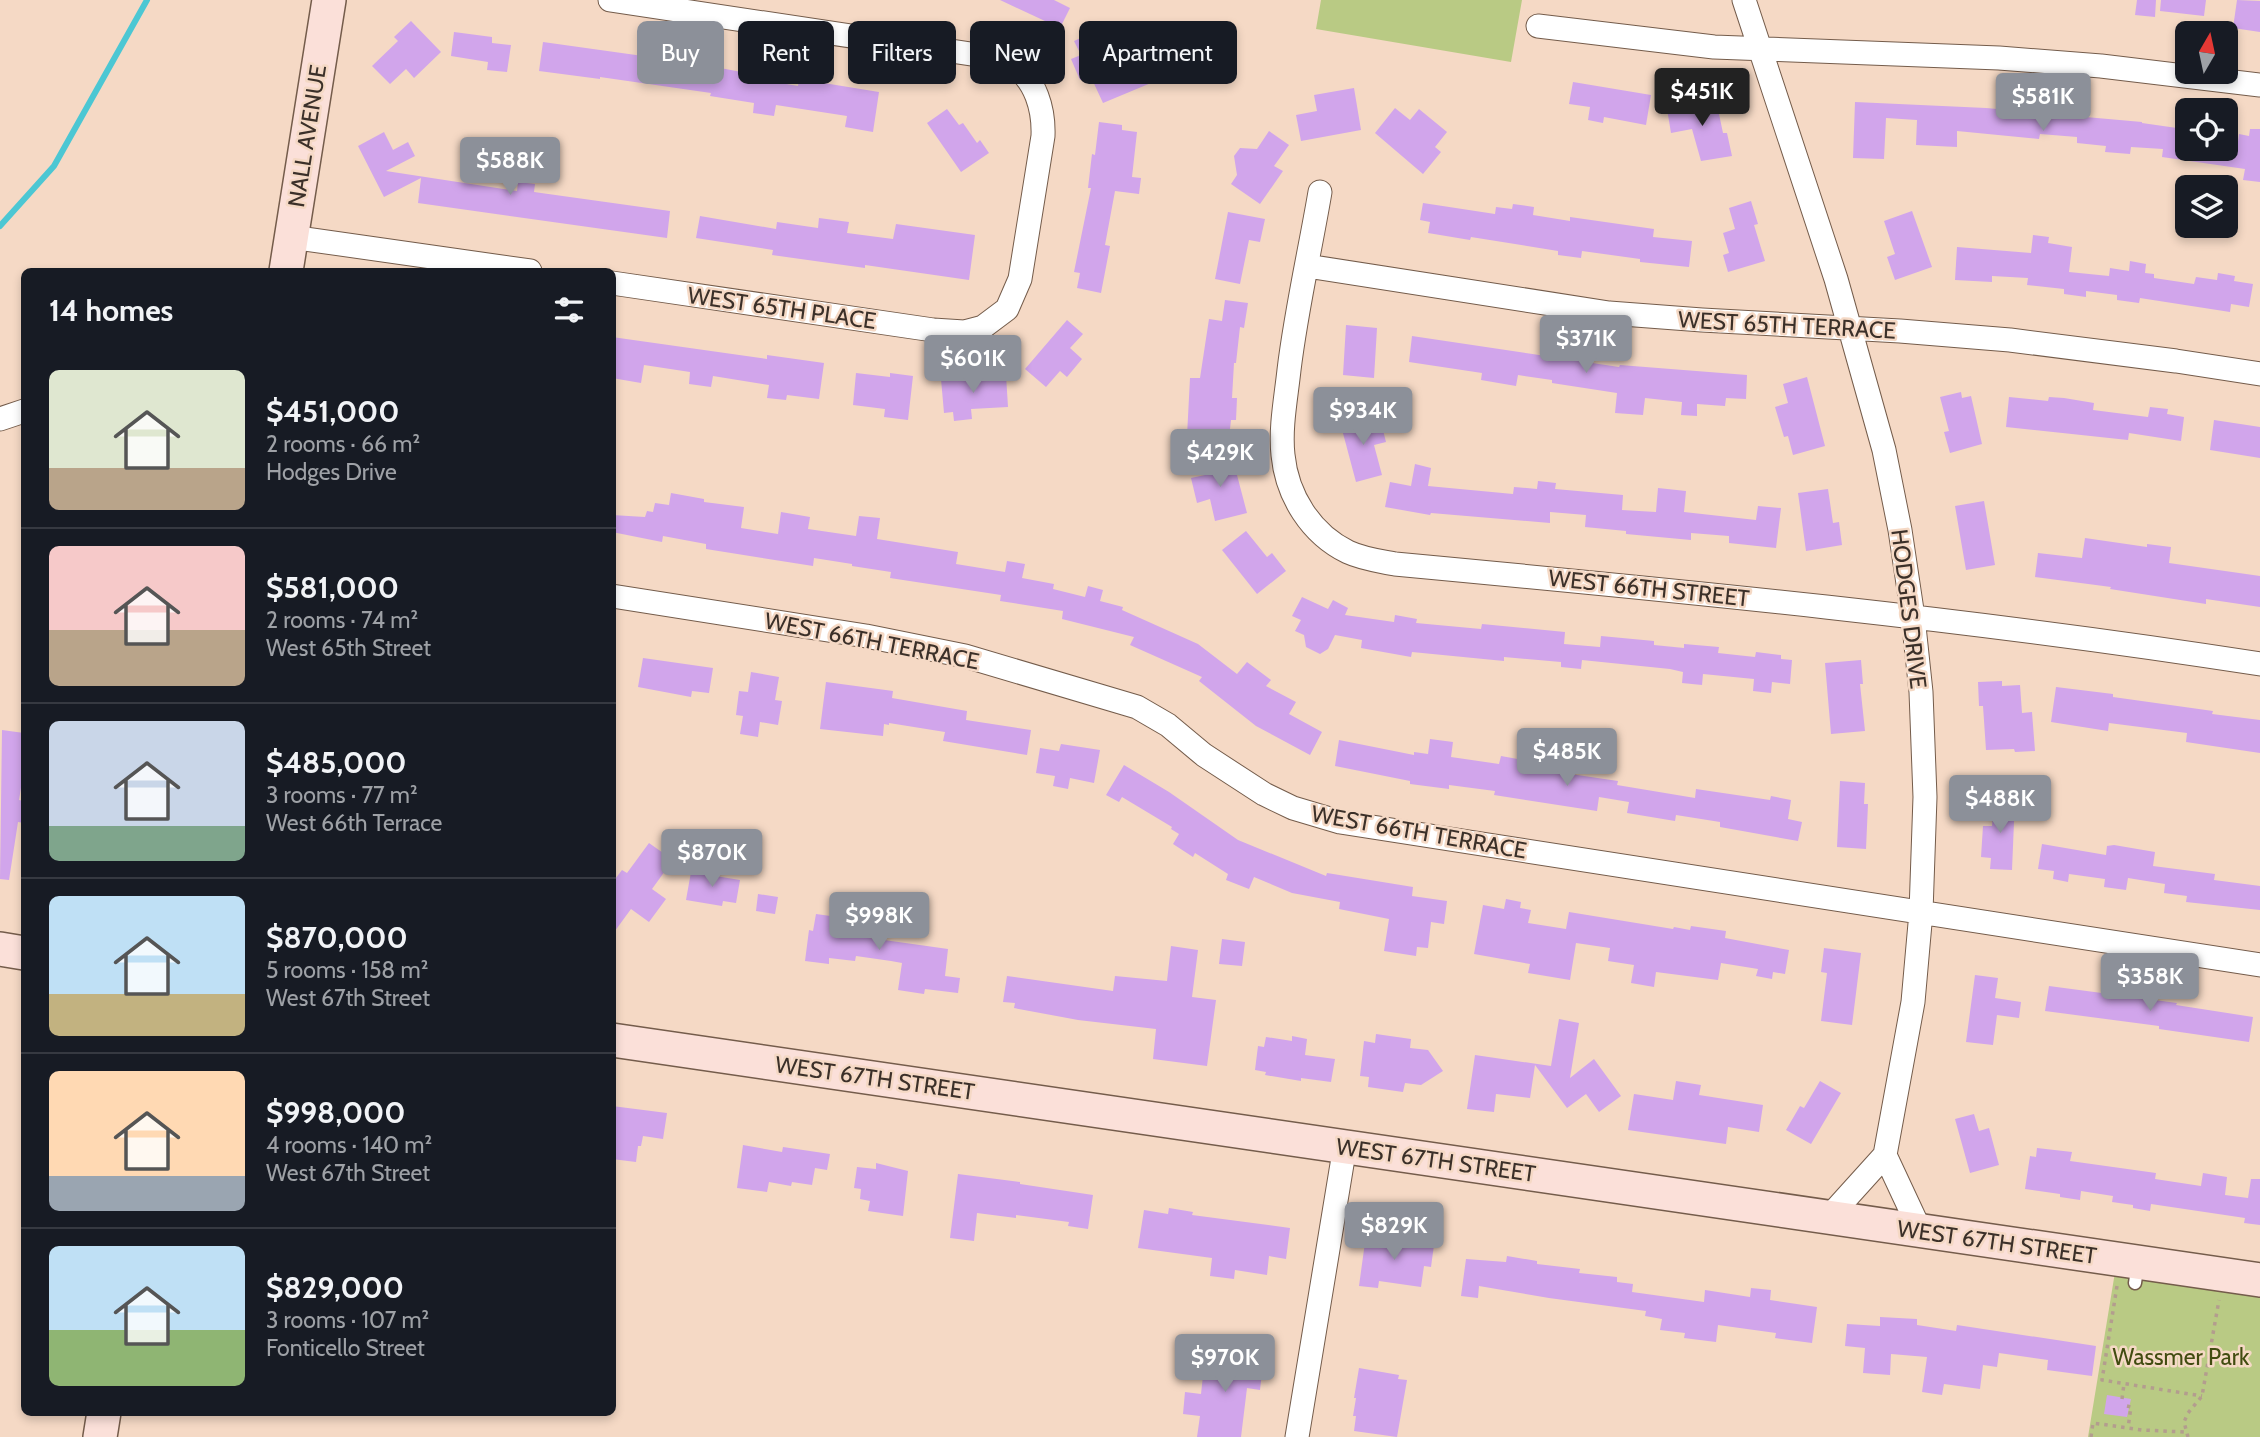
<!DOCTYPE html>
<meta charset="utf-8">
<style>
body{margin:0;font-family:Cabin,sans-serif;background:#242831;color:#f1f3f6;height:100vh;display:flex;flex-direction:column;font-size:26px;white-space:nowrap}
*{box-sizing:border-box;margin:0}
p{font-size:23px;color:#9ea1a6}
.icon{flex:none;width:38px;height:38px;fill:none;stroke:currentColor;stroke-width:2;stroke-linecap:round;stroke-linejoin:round}
.map{position:relative;flex:1;overflow:hidden}
.panel{position:absolute;left:21px;top:268px;width:595px;height:1148px;display:flex;flex-direction:column;background:#171b24;border-radius:10px;box-shadow:0 4px 10px #0003}
.panel>*{flex:none}
.top-card{position:absolute;left:637px;top:21px;width:665px;height:63px;display:flex;gap:14px}
.needle{width:46px;rotate:9deg}
.tools{position:absolute;left:2175px;top:21px;display:grid;gap:14px}
.tools a{display:grid;place-items:center;width:63px;height:63px;border-radius:10px;background:#171b24;box-shadow:0 4px 10px #0003;font-size:35px}
.price{position:absolute;translate:-50% -60px;padding:0 16px;border-radius:7px;background:#8c9099;color:#fff;font-size:23px;line-height:46px;filter:drop-shadow(0 2px 4px #0008)}
.price::after{content:'';position:absolute;left:50%;top:42px;width:21px;height:16px;margin-left:-10px;background:inherit;clip-path:polygon(0 0,100% 0,50% 100%)}
.price.selected{background:#222;color:#fff}
ul{padding:0;list-style:none}
li{display:flex;align-items:center;gap:21px;height:175px;padding:0 28px}
li+li{border-top:2px solid #363941}
li span{display:grid;place-items:center;flex:none;width:196px;height:140px;border-radius:10px;color:#555}
li>.icon{margin-inline-start:auto}
span .icon{width:84px;height:84px;fill:#fffc;stroke-width:1}
li b{font-size:30px}
h2{display:flex;justify-content:space-between;align-items:center;height:84px;padding:0 28px;font-size:30px}
.chip{padding:0 24px;border-radius:10px;background:#171b24;box-shadow:0 4px 10px #0003;font-size:24px;line-height:63px}
.chip.selected{background:#8c9099;color:#fff}
.map>svg:first-child{display:block}
.green{fill:#b9ca84}
.lines{fill:none;stroke-linecap:round;stroke-linejoin:round}
.stream{stroke:#4cc7d3;stroke-width:6}
.building{fill:#d1a5eb}
.lane-casing{stroke:#745c4b;stroke-width:15}
.street-casing{stroke:#745c4b;stroke-width:25}
.secondary-casing{stroke:#745c4b;stroke-width:36}
.path{stroke:#b39d8e;stroke-width:3.5;stroke-dasharray:3.5 5;stroke-linecap:butt}
.lane{stroke:#fff;stroke-width:12}
.street{stroke:#fff;stroke-width:23}
.secondary{stroke:#fbe0d9;stroke-width:33}
.labels{text-anchor:middle;stroke-width:5;stroke-linejoin:round;paint-order:stroke}
.street-label{font-size:23px;fill:#3b3029;stroke:#f5d9c5}
.park-label{font-size:23px;fill:#414c10;stroke:#f5d9c5}
</style>
<div class="map">
<svg width="2260" height="1437" viewBox="0 0 2260 1437">
<rect width="100%" height="100%" fill="#f5d9c5"/>
<path class="green" d="M1321,0H1522L1511,62L1316,29Z
M2116,1266L2260,1287V1437H2088Z"/>
<g class="lines">
<path class="stream" d="M0,226L54,166L147,0"/>
</g>
<path class="building" d="M1000,0H1054L1070,8L1060,28Z
M2137,0H2156L2155,17L2135,15Z
M2161,0H2206L2204,16L2160,11Z
M2237,0L2260,1V32L2233,28Z
M411,21L441,52L414,78L406,69L390,84L372,66L398,41L394,37Z
M1098,30L1115,69L1127,63L1129,67L1165,51L1175,73L1103,103L1090,75L1080,80L1071,59L1081,55L1074,41Z
M454,32L492,37V43L511,45L507,72L487,70L488,62L451,56Z
M543,42L693,63L747,73L746,77L798,86L799,79L879,92L873,132L845,127L847,116L776,105L774,116L753,113L754,103L710,96L711,93L600,77V79L539,71Z
M1573,82L1651,95L1646,125L1604,117L1603,123L1588,120L1590,107L1569,104Z
M1354,88L1361,130L1301,141L1296,115L1317,111L1314,95Z
M1716,100L1723,133H1727L1732,156L1701,161L1692,129L1671,133L1667,109Z
M1855,102L1986,108L2142,122V123L2184,129V132H2188V149H2237L2239,134L2249,136L2250,129H2260V182L2243,180L2245,169L2162,157L2163,149L2131,147L2130,154L2105,152L2106,146L2077,143V137L2040,134L2039,139L1957,131V147L1916,145L1917,120L1886,118L1884,159L1853,158Z
M1395,108L1410,120L1419,109L1447,132L1435,147L1441,152L1423,174L1375,133Z
M947,109L959,125L963,123L977,143L980,140L989,153L961,172L927,123Z
M1099,122L1122,125V130L1137,132L1132,177L1141,178L1139,194L1115,191L1105,245L1110,246L1101,293L1077,288L1080,273L1074,272L1091,188H1088L1092,154L1095,155Z
M1269,131L1289,145L1274,166L1283,171L1260,204L1231,184L1237,175L1234,156L1240,148L1257,149Z
M384,132L393,150L408,142L415,156L386,171L517,191L518,182L535,184L534,192L670,211L667,238L418,203L421,178L384,197L358,146Z
M1751,201L1758,224L1754,225L1765,261L1728,272L1723,255L1729,253L1723,233L1735,229L1729,208Z
M1423,203L1495,214L1496,207L1512,209L1513,204L1534,207L1533,215L1570,221V217L1654,229L1653,237L1692,241L1689,267L1640,262V259L1582,251L1581,258L1558,255V251L1471,237L1470,240L1428,233L1430,222L1420,220Z
M1912,211L1932,267L1895,280L1887,257L1895,254L1884,221Z
M1228,212L1265,219L1260,242L1249,240L1240,284L1215,279Z
M700,216L776,229L777,222L818,228L819,218L849,222L847,233L893,239L896,224L975,235L969,280L865,265V268L772,255L773,250L696,238Z
M2033,235L2049,237L2048,243L2072,247L2069,272L2109,276L2110,268L2129,271L2130,261L2146,264L2145,273L2154,274V278L2194,284L2196,277L2217,280L2218,273L2235,276L2234,281L2253,284L2249,307L2231,304L2230,312L2140,298L2139,303L2117,300V295L2086,291V297L2064,294V289L2027,285L2028,278L1992,276V282L1955,280L1957,247L2031,253Z
M1225,300L1248,303L1244,328L1240,327L1236,363H1234L1232,398H1237L1236,420H1231L1229,438L1187,436L1190,378H1200L1209,319L1222,321Z
M1067,320L1083,334L1070,348L1082,359L1067,377L1060,371L1046,387L1025,369Z
M1346,325L1377,328L1374,378L1343,375Z
M1412,336L1619,367L1620,365L1747,375L1746,399L1726,398L1725,406L1697,404V416L1681,415L1682,402L1645,398L1643,415L1615,413L1617,393L1552,383V380L1518,375L1516,386L1481,380L1482,373L1409,362Z
M612,337L767,359V355L824,363L819,399L787,395L786,400L767,398L769,385L713,376L711,387L689,384L690,372L644,365L641,383L612,378Z
M856,373L890,377V373L913,376L908,420L884,417L885,409L853,405Z
M1006,375L1008,407L971,409L972,419L954,421L953,412L944,413L941,379Z
M1807,377L1825,446L1793,455L1788,436L1784,437L1775,407L1788,403L1783,384Z
M1961,392L1962,398L1971,396L1982,444L1950,453L1944,432L1949,431L1940,397Z
M2009,397L2048,401L2049,397L2064,398L2094,403L2093,410L2148,417L2150,407L2168,409L2167,414L2184,417L2181,441L2129,433L2128,440L2006,427Z
M1365,415L1367,426L1381,422L1386,442L1374,445L1382,475L1356,482L1340,422Z
M2214,420L2260,427V458L2210,450Z
M1232,456L1247,513L1215,521L1210,499L1197,503L1191,478L1205,475L1202,463Z
M1415,464L1431,468L1428,486L1513,494L1514,487L1537,489L1538,481L1556,483L1555,489L1623,495L1622,510L1656,512L1658,488L1686,491L1684,512L1756,520L1758,506L1781,508L1776,548L1729,543V536L1691,533V540L1626,534V531L1585,527L1586,515L1550,512V523L1431,513L1430,515L1385,507L1390,482L1411,486Z
M1828,489L1833,523L1839,522L1842,545L1806,551L1798,493Z
M671,493L704,499V502L744,507L741,528L778,534L781,512L810,517L808,529L856,536L859,516L880,518L877,539L958,552L956,564L1005,572L1007,561L1025,564L1022,578L1054,584L1053,589L1085,597L1088,586L1103,590L1100,601L1123,607L1122,610L1198,644L1237,674L1247,662L1271,680L1266,686L1296,702L1289,714L1322,732L1310,755L1256,726L1199,681L1202,677L1130,645L1134,637L1062,619L1063,611L1000,601L1001,595L890,578L891,572L852,566V564L814,558L813,566L706,549V544L663,536L662,542L612,532V515L645,517L647,511L653,512L655,503L669,505Z
M1984,501L1995,565L1966,570L1955,506Z
M1246,531L1267,557L1272,553L1286,571L1257,594L1222,550Z
M2085,538L2147,547V544L2171,547L2169,563L2260,576V607L2206,599V604L2110,589L2111,587L2035,577L2038,553L2082,558Z
M1302,597L1328,609L1333,600L1348,608L1345,615L1394,622L1395,615L1417,619L1416,623L1481,629L1482,624L1565,632L1564,644L1600,647L1601,636L1654,641V645L1684,648V644L1719,647L1718,653L1755,657L1756,652L1781,655V659L1792,660L1790,684L1772,682L1771,693L1753,691L1754,679L1703,674L1702,685L1682,683L1683,672L1670,669L1582,660L1581,669L1561,667V662L1504,657V661L1412,652L1411,657L1361,648L1362,640L1335,635L1328,649L1320,654L1306,647L1304,635L1295,631L1301,620L1292,616Z
M643,658L713,668L709,693L692,691L691,697L638,687Z
M1861,660L1863,684H1860L1865,731L1831,734L1825,663Z
M751,672L779,677L775,700L782,701L778,725L760,722L758,737L740,734L743,716L736,715L739,691L748,692Z
M2002,681V686L2020,685L2022,713L2032,712L2035,751L2015,752L2014,749L1986,750L1983,706H1979L1978,682Z
M826,682L893,691L892,698L967,711L966,720L1031,730L1027,755L943,741L945,732L889,723V725L884,724L883,736L820,729Z
M2056,687L2113,694V697L2213,711L2212,714L2260,720V753L2186,742L2187,733L2109,723L2108,731L2051,722Z
M2,730L24,733V769L19,800L24,801V823L18,822L9,880L0,879Z
M1430,739L1453,742L1451,757L1499,764L1501,756L1551,765L1550,771L1618,781L1617,785L1695,798L1696,789L1770,800L1771,796L1791,800L1788,819L1802,822L1798,841L1720,827V822L1676,815L1675,821L1627,813L1629,802L1599,797L1597,811L1494,795L1495,791L1449,785V789L1410,784V781L1335,766L1339,740L1414,755V752L1428,754Z
M1061,744L1100,750L1094,783L1070,778L1068,789L1053,786L1055,776L1036,773L1040,748L1059,751Z
M1124,765L1169,792L1238,840L1326,876L1327,873L1413,887L1412,896L1447,901L1444,924L1431,922L1428,948L1417,947L1416,956L1384,951L1389,919L1339,909L1340,902L1292,893L1254,877L1249,889L1226,880L1228,874L1195,853L1193,857L1173,844L1179,834L1171,829L1172,827L1122,797L1119,802L1106,795Z
M1840,781L1865,783L1864,804H1868L1866,849L1837,847Z
M1994,797L2015,798L2012,870L1990,869L1991,858L1981,857L1983,826H1992Z
M649,843L673,860L652,889L666,899L649,922L631,909L612,935V883L622,870L627,873Z
M2042,844L2106,855L2107,846L2114,845L2155,852L2153,866L2215,874L2214,880L2260,886V910L2186,902L2187,896L2164,893L2165,884L2128,878L2126,890L2104,887L2105,879L2069,874L2068,882L2053,879L2054,871L2038,869Z
M691,872L740,880L736,903L723,901L722,906L686,900Z
M758,894L778,897L775,914L756,911Z
M1506,899L1521,902L1520,908L1531,910L1528,923L1566,929L1569,912L1673,929L1674,927L1690,930L1691,926L1726,931L1725,938L1789,950L1785,974L1773,972L1772,979L1756,976L1758,969L1721,963L1718,980L1656,972L1654,987L1631,983L1634,965L1608,961L1610,948L1576,943L1570,980L1528,973L1530,964L1474,954L1483,905L1504,909Z
M845,913L872,916L870,938L948,949L945,976L960,978L958,993L925,989L924,994L898,990L902,963L891,961L856,956L855,961L829,958V964L805,961L809,930L813,931L816,914L845,918Z
M1222,939L1245,942L1242,966L1219,964Z
M1171,946L1198,950L1192,997L1216,1000L1207,1066L1153,1059L1156,1029L1078,1020L1014,1008L1015,1003L1003,1002L1007,976L1113,991L1115,976L1167,981Z
M1824,948L1861,953L1852,1025L1821,1021L1827,973L1821,972Z
M1975,975L1998,978L1995,998L2021,1002L2019,1018L1997,1015L1993,1045L1966,1042Z
M2049,986L2177,1003L2176,1005L2253,1017L2249,1042L2159,1029V1026L2045,1011Z
M1559,1019L1579,1023L1570,1078L1594,1059L1621,1096L1599,1112L1586,1094L1567,1108L1535,1065L1530,1098L1496,1094L1494,1112L1467,1109L1475,1055L1551,1066Z
M1376,1034L1411,1039L1410,1048L1428,1050L1443,1071L1421,1085L1405,1083L1403,1092L1368,1087L1369,1077L1360,1076L1364,1041L1375,1043Z
M1292,1036L1307,1039L1305,1055L1335,1059L1331,1082L1301,1078V1081L1265,1075L1266,1072L1255,1070L1258,1046L1264,1047L1266,1037L1292,1041Z
M1676,1081L1701,1085L1699,1095L1763,1105L1759,1132L1728,1127L1726,1144L1628,1130L1634,1094L1673,1100Z
M1820,1081L1841,1093L1811,1144L1786,1130L1800,1106L1804,1108Z
M612,1106L667,1113L663,1139L643,1136L641,1146H638L636,1162L612,1159Z
M1974,1114L1979,1131L1989,1128L1999,1165L1970,1173L1955,1119Z
M743,1145L782,1152L783,1147L830,1154L827,1170L815,1168L812,1185L792,1182L791,1186L769,1182L767,1192L737,1188Z
M2037,1148L2072,1152L2070,1161L2156,1173L2155,1179L2201,1186L2203,1173L2227,1177L2225,1195L2248,1198L2251,1179H2260V1225L2244,1223L2245,1218L2151,1204L2150,1211L2133,1208V1205L2112,1202L2113,1196L2081,1191L2080,1200L2060,1197V1194L2025,1189L2030,1156L2036,1157Z
M876,1163L908,1171L903,1216L868,1211L870,1201L860,1199L861,1189L854,1188L857,1167L876,1169Z
M958,1174L1020,1182V1184L1093,1195L1088,1229L1068,1226L1069,1222L1016,1215V1218L977,1213L974,1241L950,1238Z
M1169,1208L1193,1212L1192,1215L1290,1228L1286,1259L1269,1256L1267,1275L1235,1270L1234,1279L1210,1276L1212,1258L1138,1248L1144,1210L1168,1214Z
M1366,1235L1434,1245L1431,1267L1424,1266L1421,1287L1379,1281L1378,1288L1359,1286Z
M1507,1256L1537,1261V1264L1580,1269L1579,1273L1617,1277V1282L1633,1284L1632,1292L1704,1302L1705,1290L1750,1297L1751,1288L1771,1290L1770,1300L1817,1307L1812,1343L1775,1338L1776,1333L1718,1325L1716,1342L1684,1338L1685,1333L1660,1330L1662,1319L1645,1316L1646,1311L1549,1298L1479,1286L1478,1298L1461,1296L1466,1259L1506,1262Z
M1880,1317L1917,1319V1325L1956,1331L1957,1325L2096,1346L2092,1376L2047,1370L2048,1360L1999,1353L1997,1367L1983,1365L1980,1389L1944,1384L1942,1395L1922,1392L1927,1357L1891,1354L1890,1375L1863,1373L1865,1348L1845,1346L1847,1324L1880,1326Z
M1229,1350L1264,1355L1260,1390L1247,1388L1241,1437H1197L1200,1416L1183,1414L1185,1392L1201,1394L1205,1357L1228,1360Z
M1359,1368L1399,1375L1398,1379L1407,1380L1397,1437L1354,1431L1356,1416H1353L1356,1398H1354Z
M2107,1395L2131,1399L2127,1417L2104,1414Z"/>
<g class="lines">
<g class="lane-casing">
<path id="lane" d="M2135,1283L2138,1262"/>
</g>
<g class="street-casing">
<path id="street" d="M610,0L991,57C998,60 1006,62 1012,65C1036,79 1044,110 1043,136L1020,279L1007,309L983,327L964,332L933,330L612,283
M1744,0L1836,279L1884,450L1900,530L1913,617L1921,692L1925,797L1921,912L1913,1002L1885,1155L1829,1217
M1538,26L1714,47L1999,58L2101,66L2260,85
M1320,192C1310,251 1296,311 1289,370C1286,398 1280,428 1283,455C1287,496 1311,534 1348,552C1363,559 1379,561 1395,564C1684,591 1973,619 2260,664
M291,237L530,271
M1307,266L1609,313L1702,320L1900,331L2010,340L2176,361L2260,374
M0,419L24,411
M612,596L866,636L965,656L1137,707L1168,725L1204,755L1264,794L1293,808L1340,822L2260,965
M1885,1155L1920,1230
M1297,1437L1345,1146"/>
</g>
<g class="secondary-casing">
<path id="secondary" d="M286,271L329,0
M0,949L24,953
M612,1040L2260,1280
M100,1437L104,1412"/>
</g>
<path class="path" d="M2117,1286L2102,1380L2202,1396
M2210,1360L2247,1356
M2122,1399L2124,1384
M2127,1406L2131,1407L2128,1428
M2091,1437L2093,1423L2142,1430L2185,1432
M2188,1437L2184,1422L2188,1413L2202,1396L2219,1300"/>
<use href="#lane" class="lane"/>
<use href="#street" class="street"/>
<use href="#secondary" class="secondary"/>
</g>
<g class="labels">
<g class="street-label">
<text transform="translate(307 136) rotate(-81)" y="8">NALL AVENUE</text>
<text transform="translate(782 308) rotate(8)" y="8">WEST 65TH PLACE</text>
<text transform="translate(1787 325) rotate(3)" y="8">WEST 65TH TERRACE</text>
<text transform="translate(1649 588) rotate(6)" y="8">WEST 66TH STREET</text>
<text transform="translate(1909 609) rotate(83)" y="8">HODGES DRIVE</text>
<text transform="translate(872 641) rotate(11)" y="8">WEST 66TH TERRACE</text>
<text transform="translate(1419 832) rotate(10)" y="8">WEST 66TH TERRACE</text>
<text transform="translate(875 1078) rotate(8)" y="8">WEST 67TH STREET</text>
<text transform="translate(1436 1160) rotate(8)" y="8">WEST 67TH STREET</text>
<text transform="translate(1997 1242) rotate(8)" y="8">WEST 67TH STREET</text>
</g>
<g class="park-label">
<text x="2181" y="1365">Wassmer Park</text>
</g>
</g>
</svg>
<div class="tools">
<a><svg class="needle" viewBox="-14 -14 28 28"><path d="M0-13l5 13h-10z" fill="#e53935"/><path d="M0 13l5-13h-10z" fill="#9ea1a6"/></svg></a>
<a><svg class="icon" aria-label="locate" viewBox="0 0 24 24"><circle cx="12" cy="12" r="6"/><path d="M12 2v4M12 18v4M2 12h4M18 12h4"/></svg></a>
<a><svg class="icon" aria-label="layers" viewBox="0 0 24 24"><path d="M12 4l9 5-9 5-9-5zM3 14l9 5 9-5"/></svg></a>
</div>
<b class="price selected" style="left:1702px;top:128px">$451K</b>
<b class="price" style="left:2043px;top:133px">$581K</b>
<b class="price" style="left:510px;top:197px">$588K</b>
<b class="price" style="left:1586px;top:375px">$371K</b>
<b class="price" style="left:973px;top:395px">$601K</b>
<b class="price" style="left:1363px;top:447px">$934K</b>
<b class="price" style="left:1220px;top:489px">$429K</b>
<b class="price" style="left:1567px;top:788px">$485K</b>
<b class="price" style="left:2000px;top:835px">$488K</b>
<b class="price" style="left:712px;top:889px">$870K</b>
<b class="price" style="left:879px;top:952px">$998K</b>
<b class="price" style="left:2150px;top:1013px">$358K</b>
<b class="price" style="left:1394px;top:1262px">$829K</b>
<b class="price" style="left:1225px;top:1394px">$970K</b>
<div class="top-card">
<a class="chip selected">Buy</a>
<a class="chip">Rent</a>
<a class="chip">Filters</a>
<a class="chip">New</a>
<a class="chip">Apartment</a>
</div>
<section class="panel">
<h2>14 homes<svg class="icon" aria-label="filters" viewBox="0 0 24 24"><path d="M4 7h16M4 17h16"/><circle cx="9" cy="7" r="2"/><circle cx="15" cy="17" r="2"/></svg></h2>
<ul>
<li><span style="background:linear-gradient(#dfe7d0 70%,#b9a48a 0)"><svg class="icon" aria-label="home" viewBox="0 0 24 24"><path d="M3 11l9-7 9 7M6 9v11h12V9"/></svg></span><div><b>$451,000</b><p>2 rooms · 66 m²</p><p>Hodges Drive</p></div></li>
<li><span style="background:linear-gradient(#f6c9c9 60%,#b9a48a 0)"><svg class="icon" aria-label="home" viewBox="0 0 24 24"><path d="M3 11l9-7 9 7M6 9v11h12V9"/></svg></span><div><b>$581,000</b><p>2 rooms · 74 m²</p><p>West 65th Street</p></div></li>
<li><span style="background:linear-gradient(#c9d6e8 75%,#7fa58c 0)"><svg class="icon" aria-label="home" viewBox="0 0 24 24"><path d="M3 11l9-7 9 7M6 9v11h12V9"/></svg></span><div><b>$485,000</b><p>3 rooms · 77 m²</p><p>West 66th Terrace</p></div></li>
<li><span style="background:linear-gradient(#bfe0f5 70%,#c2b280 0)"><svg class="icon" aria-label="home" viewBox="0 0 24 24"><path d="M3 11l9-7 9 7M6 9v11h12V9"/></svg></span><div><b>$870,000</b><p>5 rooms · 158 m²</p><p>West 67th Street</p></div></li>
<li><span style="background:linear-gradient(#ffd9b3 75%,#9aa5b1 0)"><svg class="icon" aria-label="home" viewBox="0 0 24 24"><path d="M3 11l9-7 9 7M6 9v11h12V9"/></svg></span><div><b>$998,000</b><p>4 rooms · 140 m²</p><p>West 67th Street</p></div></li>
<li><span style="background:linear-gradient(#bfe0f5 60%,#8fb573 0)"><svg class="icon" aria-label="home" viewBox="0 0 24 24"><path d="M3 11l9-7 9 7M6 9v11h12V9"/></svg></span><div><b>$829,000</b><p>3 rooms · 107 m²</p><p>Fonticello Street</p></div></li>
</ul>
</section>
</div>
